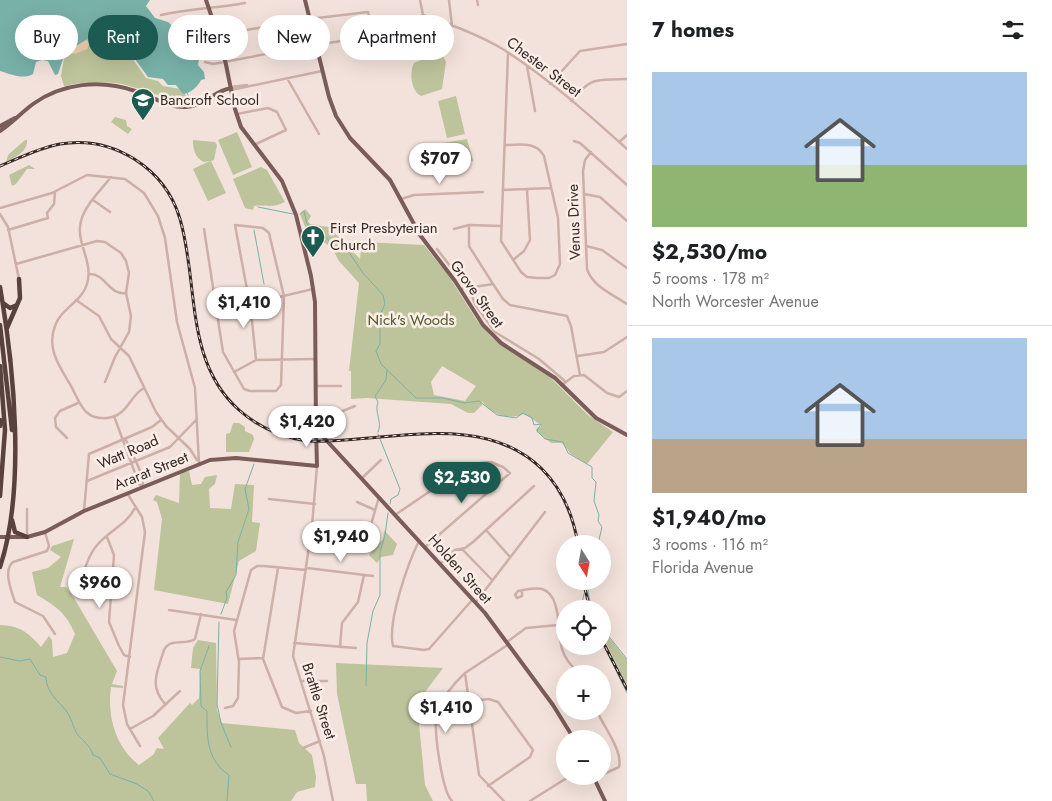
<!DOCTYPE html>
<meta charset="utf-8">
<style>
body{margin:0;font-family:Jost,sans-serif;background:#f6f6f6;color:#202124;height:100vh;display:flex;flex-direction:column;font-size:19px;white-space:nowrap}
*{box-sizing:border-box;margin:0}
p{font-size:16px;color:#757577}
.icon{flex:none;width:28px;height:28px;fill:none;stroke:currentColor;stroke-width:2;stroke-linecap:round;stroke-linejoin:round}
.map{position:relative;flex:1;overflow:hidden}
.panel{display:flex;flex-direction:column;background:#fff;width:425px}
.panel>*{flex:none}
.hud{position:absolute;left:15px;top:15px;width:475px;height:45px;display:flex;gap:10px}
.needle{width:32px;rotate:169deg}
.controls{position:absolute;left:556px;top:535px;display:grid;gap:10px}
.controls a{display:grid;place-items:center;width:55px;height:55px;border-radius:50%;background:#fff;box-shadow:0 5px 20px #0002;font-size:25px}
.price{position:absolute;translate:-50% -42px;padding:0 11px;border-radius:18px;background:#fff;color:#222;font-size:16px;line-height:32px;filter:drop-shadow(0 1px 2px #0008)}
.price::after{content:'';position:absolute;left:50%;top:30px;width:15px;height:11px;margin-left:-8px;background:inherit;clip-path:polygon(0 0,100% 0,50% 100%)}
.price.selected{background:#1b5b52;color:#fff}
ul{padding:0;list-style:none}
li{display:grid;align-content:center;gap:10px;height:265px;padding:0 25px}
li+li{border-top:1px solid #e0e0e0}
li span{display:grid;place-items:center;height:155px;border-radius:0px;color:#555}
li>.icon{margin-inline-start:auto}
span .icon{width:90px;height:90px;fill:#fffc;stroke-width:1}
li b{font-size:21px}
h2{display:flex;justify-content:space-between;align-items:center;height:60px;padding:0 25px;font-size:21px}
.tag{padding:0 18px;border-radius:22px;background:#fff;box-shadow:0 5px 20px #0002;font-size:18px;line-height:45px}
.tag.selected{background:#1b5b52;color:#fff}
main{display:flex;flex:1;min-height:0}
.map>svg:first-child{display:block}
.green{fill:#bdc39a;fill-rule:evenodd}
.sand{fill:#f0cdaf}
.water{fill:#78b1a8}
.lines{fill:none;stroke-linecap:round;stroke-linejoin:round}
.stream{stroke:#78b1a8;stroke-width:1}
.minor{stroke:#ccafa6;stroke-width:2.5}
.major{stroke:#7a5c58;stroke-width:4}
.highway{stroke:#59413e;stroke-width:4.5}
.rail-casing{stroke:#372927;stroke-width:3}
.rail{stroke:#faeee7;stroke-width:1;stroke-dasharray:4;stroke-linecap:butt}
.labels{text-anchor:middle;stroke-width:5;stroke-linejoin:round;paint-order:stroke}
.street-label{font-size:15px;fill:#372927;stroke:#faeee7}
.poi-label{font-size:15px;fill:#372927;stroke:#faeee7;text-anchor:start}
.park-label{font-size:15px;fill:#4f572a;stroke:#faeee7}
</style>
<main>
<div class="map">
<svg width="627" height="801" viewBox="0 0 627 801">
<rect width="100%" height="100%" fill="#f3e2db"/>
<path class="green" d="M93,35L105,40L119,51L130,55L146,78L158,81L163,86L180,89L193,103C169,101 149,91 126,85C105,80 85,82 64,86L61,76L65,53Z
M441,52L446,62L442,89L421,96C411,91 409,73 414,63Z
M456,96L465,134L447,138L438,101Z
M115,117L126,120L127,126L132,129L128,134L111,122Z
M237,132L252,167L233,175L218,140Z
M467,139L473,161L456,162L444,143Z
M25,140H27C28,152 15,157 6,162L8,155Z
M193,140L215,142L217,145L214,160L211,161L226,193L208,201L193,169L210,161L204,162C195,158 193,149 193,140Z
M29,165L35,169H27L16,184L12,186L9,175Z
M261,167L267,170L285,202C269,209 269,204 254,206L253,210L245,208L233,179Z
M305,209L311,216L308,221L310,224L329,227L360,259L362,242L424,245L448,275L476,319L492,338L548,375L588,415L613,432L587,464L571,454L562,443H551L536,431L537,428L541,427L540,424C534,421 530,416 523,414C510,421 489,414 482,401V405L474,413H468L451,404L367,398L351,399V371H349L359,283L339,261L332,248L306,229L300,214ZM442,366L476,386L465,401L434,395L431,382Z
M233,423H239L245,427V431L253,435L254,439L249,452H226V434L230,433Z
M189,471L192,485L201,484L205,477L217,475L215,484L209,489L210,508L231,509L235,484L254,485L252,522L260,523L256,551L239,561L228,604L154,590L162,519L157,502L153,500L156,495L179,503L180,474Z
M384,530L397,544L393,555L381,557L377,563L369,555L383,539Z
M74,539L60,587H66L74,598L117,671L112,684L123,686V688L111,687C107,715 115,747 139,765L153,755L157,748L164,749L158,738L190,703L192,705L199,698L200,669L191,668L193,648L198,640L216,643L217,710L222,723L295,730L299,743L312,755L316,777L315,787L297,792L291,801H0V625C20,626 28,632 41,647L49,636L52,640L53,657L67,653L75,634C66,613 56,606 37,595L32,572L48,568L61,557L50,550L52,546Z
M602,629L627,660V685L603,637Z
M336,663L443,668L417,703L425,785L433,801H367L366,784H356L337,694Z"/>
<path class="sand" d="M86,40L90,42L87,49L75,54L70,53L72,48L69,49Z"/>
<path class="water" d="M0,0H150L146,6L155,18L168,22L183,36L189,37L200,54L198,65L204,72L205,79L201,80C199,85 190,94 183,94L176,85H168L163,79L148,77L132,55L109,44L99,36H92L65,53L58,74L55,75L48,61L42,60L36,62L33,74C23,80 10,74 0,71Z"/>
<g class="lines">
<path class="stream" d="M187,93L192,103
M258,207L293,214
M300,214L304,211L307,224L314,230L319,229L335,248H346L363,273L383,295L385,304L380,315V344L376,351L381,364L416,398H443L464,403L479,401L497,415L516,418L523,413L532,418L534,425L541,424L537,431L545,439L563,442L568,453L592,467V478L596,482L594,501L599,515L598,521L602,527L598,544
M254,230L264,284
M378,432C383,422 374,413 378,402L375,396L386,380L387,370
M378,434L400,489L398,495L391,499L390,504
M589,581L588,593L592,609
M584,609L582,603L584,594
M221,614L227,598L226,592L236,575L238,542L249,509L245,489L254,464
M219,622L217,704L221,723L231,747
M602,628L627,659
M602,642L627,693
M209,646L200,671L201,706L207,711C207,736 206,760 229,775L227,801
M0,657L20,661L30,659L40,675L46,677C46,693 59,701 67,712C72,719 73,727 77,734C83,741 90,745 93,755L100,758L110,774L137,784L148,791L154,801
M366,686L367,643L373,611L380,595V552L385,535L388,513"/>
<path class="minor" d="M420,0L423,15
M449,0L452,26
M477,0L478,5
M161,15C189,9 217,8 245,3
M423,15C450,24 477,34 501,48C546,76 588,114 627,149
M218,35L309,19L368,12L375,37
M205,62L213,64L320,44L387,35L423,15
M527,66L535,111
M287,78L319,134
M550,84L580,51L627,44
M231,87L247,85
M231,90L322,71
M571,101C593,75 595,81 627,79
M237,114L268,108L277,112L286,130L254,145
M574,141L580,143L627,185
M619,142L627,135
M506,145C520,145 536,141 544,156L558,218L560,264L555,275L549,278H537L527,277L521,272L501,241L508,53
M591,152L585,160L583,171L587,269C593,287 612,294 627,304
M111,177C101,190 85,205 81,221C75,242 94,262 87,284C82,302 61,308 55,326C46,349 60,367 71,386C80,402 83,420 107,418C128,416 129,396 144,388
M503,190L551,188
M584,194L600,197L627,221
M401,199L414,195L483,192
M93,200L110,212
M0,208L52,193L87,175L125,179L144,193L158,216L165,238L177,322L195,388L199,463
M0,214L8,227L19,279
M469,225V246L493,284
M204,229L223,352L244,389L250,391H276L281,385L284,296L269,233L263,228L235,225L251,311L256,360
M454,229L469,225L501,226
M8,230L48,218L47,213L54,204L55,192
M586,246L602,250L627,268
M437,249L471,293L475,304L495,332L539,359L566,382
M513,260L524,251L530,240L527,190
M16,264L97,241L105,242L121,253L126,261L129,273L126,293L131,316L129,332L115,357L105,382
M90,274C106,274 108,295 126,293
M461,289L493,284L503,299L510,305L567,316L571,326L580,375
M76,300L99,316L111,339L129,356L156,412L166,426L190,449L197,460
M216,312L313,289
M578,356L604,352L627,337
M234,372L256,360L315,359
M562,385L574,376L584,375L607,393L619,397L627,391
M316,386H341
M281,408L315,409
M114,416L139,484L143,487
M316,422L355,406
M67,438L56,427L55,418L60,411L78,403
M123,439L126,440C131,453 144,473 143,487
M317,466L312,526L293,656L324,756L333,801
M362,478L381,460
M87,481L170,447L197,419
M127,493L142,517L145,532L123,705L127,724L140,746
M269,499L315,504
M357,502L375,510
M84,511L89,454L152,427L161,420
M395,515L470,464L491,462L503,467L510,473L425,547
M313,526L366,532L370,528L379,497
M486,530L510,557
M45,532L49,546L47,551L13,562C3,570 11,590 15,602L43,616L55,634
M27,537V509
M107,537L114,555L109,622L119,646L124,655L130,657
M419,541C408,563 387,622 393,646L424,650L429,649L473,599
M462,549L492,580
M440,564L455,550L465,548L473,542L534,486
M278,568L263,659L282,707L296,713L311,711
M307,568L373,576
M522,590V596L517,598L515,595L518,591C526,590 534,587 542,589C562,595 557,632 562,649C565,659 572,667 580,674
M78,596C82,579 86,557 98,544C109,531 127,524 135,508
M476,602L545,512
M169,610L236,620
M507,642L526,628L558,625
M294,643L356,648
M340,647L342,623L358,602L364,575
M239,659L263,658
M302,681H327
M471,701L489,699L498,702L533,750L530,757L488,786
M165,704C149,686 157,672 164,650C170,637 185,646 195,639L201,614
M225,708L233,706L238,698L239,662L234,631L251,570L257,566H264L306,570
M597,711C603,726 623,750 619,767L602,775
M130,729L153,716L180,691
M303,748L320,741
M452,801C442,791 433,729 437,714C440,700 454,683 465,673
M504,801L479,775L465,673L509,644
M530,801L570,776"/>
<path class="major" d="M206,0L223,50L235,109L241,127L282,181L296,215L311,276L315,302L316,429L485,613L553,705L574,739
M305,0L329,97L336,116L350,138L390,180L420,235L455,281L483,325L501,343L555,378L596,418L627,435
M0,126L15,118
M0,131C12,123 21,113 33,104C62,83 101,79 135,91C152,96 168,108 186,107C204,106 214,91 231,88
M0,537H27L45,532L84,511L210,460L236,458L317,466L316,429
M593,776L605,801"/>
<path class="highway" d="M0,287C14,367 26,489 0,567
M3,303L10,308L17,305
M0,325L12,430
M7,328L20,298L19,279
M0,366L5,430L0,496
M0,420V426
M12,520L15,532L27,537"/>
<g class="rail-casing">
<path id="rail" d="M0,166C19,158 39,148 60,144C113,135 165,168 180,219C199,284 184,361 239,410C258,427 282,437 307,441C383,444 481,409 542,469C563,490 573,515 578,544
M583,581L590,609
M602,640L627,689"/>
</g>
<use href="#rail" class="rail"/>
</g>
<defs>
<g id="school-pin" transform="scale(1.25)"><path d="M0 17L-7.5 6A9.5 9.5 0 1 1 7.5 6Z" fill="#1b5b52" stroke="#faeee7"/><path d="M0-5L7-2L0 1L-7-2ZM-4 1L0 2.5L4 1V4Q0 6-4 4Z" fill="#fff"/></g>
<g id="church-pin" transform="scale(1.25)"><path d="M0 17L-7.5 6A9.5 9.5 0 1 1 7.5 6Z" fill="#1b5b52" stroke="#faeee7"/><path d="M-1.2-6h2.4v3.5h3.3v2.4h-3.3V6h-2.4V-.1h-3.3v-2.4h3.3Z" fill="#fff"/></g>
</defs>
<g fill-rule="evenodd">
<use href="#school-pin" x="143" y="100"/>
<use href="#church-pin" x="313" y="237"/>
</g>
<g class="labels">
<g class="street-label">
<text transform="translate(544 67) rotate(37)" y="5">Chester Street</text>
<text transform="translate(574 222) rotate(-92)" y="5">Venus Drive</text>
<text transform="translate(477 294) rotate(54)" y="5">Grove Street</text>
<text transform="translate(128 452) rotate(-23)" y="5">Watt Road</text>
<text transform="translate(151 471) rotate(-22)" y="5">Ararat Street</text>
<text transform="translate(460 569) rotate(48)" y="5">Holden Street</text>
<text transform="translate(319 701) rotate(72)" y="5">Brattle Street</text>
</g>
<g class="poi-label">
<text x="160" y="105">Bancroft School</text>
<text x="330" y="233">First Presbyterian<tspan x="330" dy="17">Church</tspan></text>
</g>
<g class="park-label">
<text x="411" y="325">Nick's Woods</text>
</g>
</g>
</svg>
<div class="controls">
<a><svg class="needle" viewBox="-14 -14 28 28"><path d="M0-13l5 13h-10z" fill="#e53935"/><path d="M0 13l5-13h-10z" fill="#757577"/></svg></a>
<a><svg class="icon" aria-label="locate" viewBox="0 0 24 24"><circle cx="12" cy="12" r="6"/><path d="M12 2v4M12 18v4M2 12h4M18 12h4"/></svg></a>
<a>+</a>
<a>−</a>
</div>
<b class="price" style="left:440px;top:185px">$707</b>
<b class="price" style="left:244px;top:329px">$1,410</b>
<b class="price" style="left:307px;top:448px">$1,420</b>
<b class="price selected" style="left:462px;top:504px">$2,530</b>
<b class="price" style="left:341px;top:563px">$1,940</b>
<b class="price" style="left:100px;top:609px">$960</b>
<b class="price" style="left:446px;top:734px">$1,410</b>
<div class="hud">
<a class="tag">Buy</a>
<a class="tag selected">Rent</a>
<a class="tag">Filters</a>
<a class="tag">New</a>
<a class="tag">Apartment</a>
</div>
</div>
<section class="panel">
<h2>7 homes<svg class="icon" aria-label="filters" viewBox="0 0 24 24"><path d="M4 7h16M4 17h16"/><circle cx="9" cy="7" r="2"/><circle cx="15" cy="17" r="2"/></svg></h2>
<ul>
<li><span style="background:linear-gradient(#a9c7e8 60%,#8fb573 0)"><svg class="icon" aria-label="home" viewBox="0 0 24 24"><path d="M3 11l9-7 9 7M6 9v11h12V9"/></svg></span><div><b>$2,530/mo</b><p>5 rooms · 178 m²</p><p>North Worcester Avenue</p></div></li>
<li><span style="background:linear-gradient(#a9c7e8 65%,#b9a48a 0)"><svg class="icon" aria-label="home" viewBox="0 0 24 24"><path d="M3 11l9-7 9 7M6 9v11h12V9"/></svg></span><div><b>$1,940/mo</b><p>3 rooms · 116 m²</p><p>Florida Avenue</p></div></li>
</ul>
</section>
</main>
